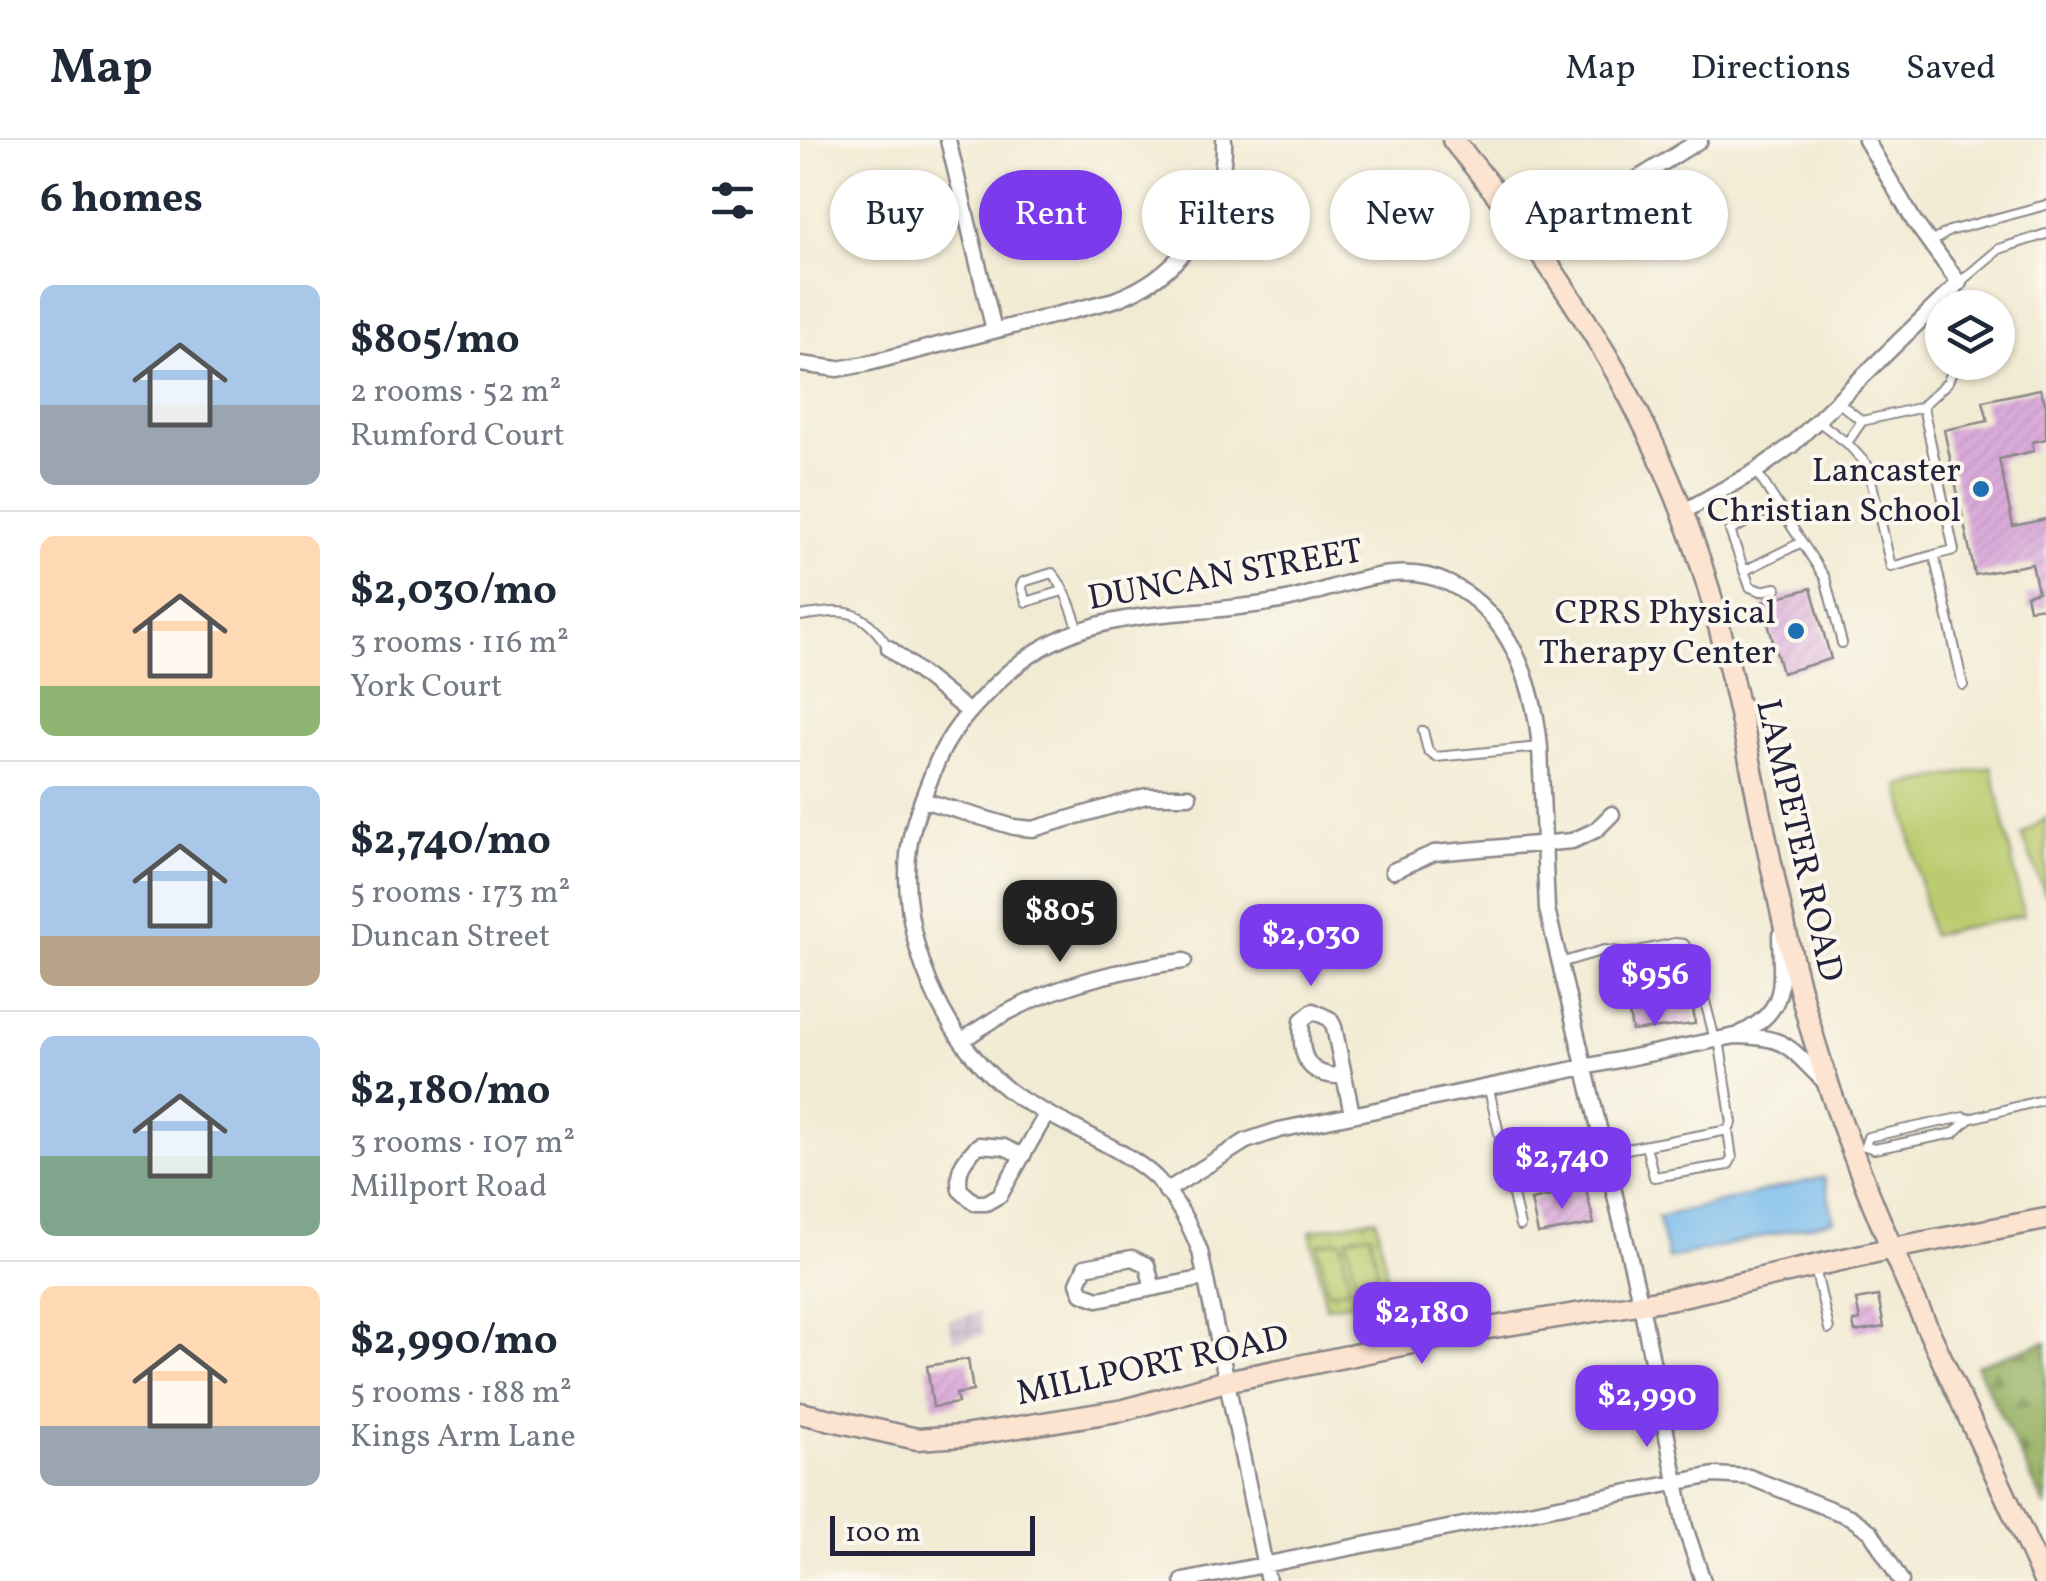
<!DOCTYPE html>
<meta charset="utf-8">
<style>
body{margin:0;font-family:Vollkorn,serif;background:#f6f6f7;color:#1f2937;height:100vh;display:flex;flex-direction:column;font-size:38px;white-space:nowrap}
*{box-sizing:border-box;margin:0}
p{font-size:32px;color:#747a83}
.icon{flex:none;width:55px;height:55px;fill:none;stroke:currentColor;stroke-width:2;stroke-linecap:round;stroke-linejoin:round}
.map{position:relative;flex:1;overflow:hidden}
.details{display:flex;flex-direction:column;background:#fff;width:800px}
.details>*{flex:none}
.hud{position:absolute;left:30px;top:30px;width:950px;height:90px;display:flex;gap:20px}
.buttons{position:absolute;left:1125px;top:150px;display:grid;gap:20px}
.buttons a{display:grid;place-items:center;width:90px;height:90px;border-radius:50%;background:#fff;box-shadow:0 2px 8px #0004;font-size:50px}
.scale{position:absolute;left:30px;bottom:25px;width:205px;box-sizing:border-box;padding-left:10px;border:5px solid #22223b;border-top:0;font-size:28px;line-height:35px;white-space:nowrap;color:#22223b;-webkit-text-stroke:8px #fbf7ec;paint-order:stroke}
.price{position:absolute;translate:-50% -85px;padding:0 22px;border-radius:20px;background:#7c3aed;color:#fff;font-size:32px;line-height:65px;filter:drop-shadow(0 2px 5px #0008)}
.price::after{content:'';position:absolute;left:50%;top:60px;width:30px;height:22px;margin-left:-15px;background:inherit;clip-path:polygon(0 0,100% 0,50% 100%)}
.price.active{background:#222;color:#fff}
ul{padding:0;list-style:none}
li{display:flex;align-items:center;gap:30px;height:250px;padding:0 40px}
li+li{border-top:2px solid #e0e1e3}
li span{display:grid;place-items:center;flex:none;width:280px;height:200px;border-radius:15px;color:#555}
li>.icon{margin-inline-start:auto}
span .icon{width:120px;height:120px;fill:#fffc;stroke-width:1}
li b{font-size:42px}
h2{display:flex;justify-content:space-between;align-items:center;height:120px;padding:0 40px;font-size:42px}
.chip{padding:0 35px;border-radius:45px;background:#fff;box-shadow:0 2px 8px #0004;font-size:35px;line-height:90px}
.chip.active{background:#7c3aed;color:#fff}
header{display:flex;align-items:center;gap:60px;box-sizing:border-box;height:140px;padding:0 50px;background:#fff;border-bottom:2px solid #e0e1e3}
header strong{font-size:48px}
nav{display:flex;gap:55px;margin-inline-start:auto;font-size:35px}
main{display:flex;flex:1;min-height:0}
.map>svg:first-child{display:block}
.industrial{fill:url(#industrial-grid)}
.forest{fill:url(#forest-firs);stroke:#5b694e;stroke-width:2.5}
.park{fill:url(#park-dots);stroke:#6e7755;stroke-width:2.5}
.pitch{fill:#bbcc6f;stroke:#6e7755;stroke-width:2.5}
.water{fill:#76baec;stroke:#4c6e94;stroke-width:2.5}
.building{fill:url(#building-hatch)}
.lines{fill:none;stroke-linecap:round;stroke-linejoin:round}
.service-casing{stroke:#8a8688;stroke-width:12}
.minor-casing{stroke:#8a8688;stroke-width:19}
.secondary-casing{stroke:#8a8688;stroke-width:25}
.service{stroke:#fff;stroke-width:8}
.minor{stroke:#fff;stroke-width:14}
.secondary{stroke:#fde4d0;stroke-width:20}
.poi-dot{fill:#1f6fb2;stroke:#fbf7ec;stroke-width:4}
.labels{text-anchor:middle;stroke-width:8;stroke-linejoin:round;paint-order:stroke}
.poi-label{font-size:35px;fill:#22223b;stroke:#fbf7ec;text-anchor:end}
.street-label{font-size:35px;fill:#22223b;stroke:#fbf7ec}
</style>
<header>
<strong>Map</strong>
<nav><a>Map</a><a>Directions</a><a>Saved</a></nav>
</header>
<main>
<section class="details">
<h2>6 homes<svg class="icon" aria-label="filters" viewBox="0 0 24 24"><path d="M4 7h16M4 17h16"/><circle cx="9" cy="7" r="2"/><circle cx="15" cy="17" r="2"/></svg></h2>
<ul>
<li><span style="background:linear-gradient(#a9c7e8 60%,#9aa5b1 0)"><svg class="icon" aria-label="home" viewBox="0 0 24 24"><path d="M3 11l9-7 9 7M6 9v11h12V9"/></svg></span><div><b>$805/mo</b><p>2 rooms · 52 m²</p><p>Rumford Court</p></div></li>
<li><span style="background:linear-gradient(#ffd9b3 75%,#8fb573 0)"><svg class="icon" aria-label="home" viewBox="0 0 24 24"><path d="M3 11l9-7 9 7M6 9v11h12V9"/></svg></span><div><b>$2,030/mo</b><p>3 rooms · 116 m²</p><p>York Court</p></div></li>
<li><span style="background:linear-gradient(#a9c7e8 75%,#b9a48a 0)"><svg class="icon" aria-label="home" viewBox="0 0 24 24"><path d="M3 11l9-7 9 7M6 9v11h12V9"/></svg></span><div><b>$2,740/mo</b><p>5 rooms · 173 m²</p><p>Duncan Street</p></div></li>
<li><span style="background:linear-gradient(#a9c7e8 60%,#7fa58c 0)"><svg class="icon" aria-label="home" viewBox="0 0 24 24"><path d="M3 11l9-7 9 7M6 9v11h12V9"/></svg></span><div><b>$2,180/mo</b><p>3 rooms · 107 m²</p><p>Millport Road</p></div></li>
<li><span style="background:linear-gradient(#ffd9b3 70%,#9aa5b1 0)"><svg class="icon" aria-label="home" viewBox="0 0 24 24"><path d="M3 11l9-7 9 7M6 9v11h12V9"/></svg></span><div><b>$2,990/mo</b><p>5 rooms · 188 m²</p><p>Kings Arm Lane</p></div></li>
</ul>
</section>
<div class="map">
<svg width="1246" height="1441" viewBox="0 0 1246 1441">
<defs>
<pattern id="industrial-grid" width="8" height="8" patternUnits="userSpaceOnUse" patternTransform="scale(2.5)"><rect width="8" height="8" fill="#cfbdcf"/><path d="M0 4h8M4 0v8" fill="none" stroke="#b1a2b3"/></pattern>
<pattern id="forest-firs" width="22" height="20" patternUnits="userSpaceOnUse" patternTransform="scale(2.5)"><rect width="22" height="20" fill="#94b062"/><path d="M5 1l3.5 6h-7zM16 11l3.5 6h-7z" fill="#788f52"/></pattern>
<pattern id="park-dots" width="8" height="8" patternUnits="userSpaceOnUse" patternTransform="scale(2.5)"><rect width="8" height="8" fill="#bbcc6f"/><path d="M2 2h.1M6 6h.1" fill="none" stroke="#a0af61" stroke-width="1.8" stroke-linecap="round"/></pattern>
<pattern id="building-hatch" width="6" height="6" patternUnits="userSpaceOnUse" patternTransform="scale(2.5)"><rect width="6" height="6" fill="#dcacdb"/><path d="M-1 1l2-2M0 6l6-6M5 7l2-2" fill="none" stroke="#bc94bd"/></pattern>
</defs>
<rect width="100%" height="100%" fill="#fbf7ec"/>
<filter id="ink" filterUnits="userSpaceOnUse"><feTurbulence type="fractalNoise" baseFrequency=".01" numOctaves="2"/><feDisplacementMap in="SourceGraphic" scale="20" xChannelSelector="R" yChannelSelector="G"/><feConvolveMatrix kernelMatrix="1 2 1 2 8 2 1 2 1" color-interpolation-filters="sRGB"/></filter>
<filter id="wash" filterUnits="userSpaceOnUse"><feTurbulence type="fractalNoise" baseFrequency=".0048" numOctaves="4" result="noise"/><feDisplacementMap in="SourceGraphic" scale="40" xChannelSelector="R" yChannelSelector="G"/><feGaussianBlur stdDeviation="2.25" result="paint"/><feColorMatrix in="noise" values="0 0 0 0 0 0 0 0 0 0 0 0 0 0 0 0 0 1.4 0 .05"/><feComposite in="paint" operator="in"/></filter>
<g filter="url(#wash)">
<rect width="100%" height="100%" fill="#f2ebd4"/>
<path class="industrial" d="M179,1172L184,1195L153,1201L149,1180Z"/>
<path class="forest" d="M1246,1202V1368L1176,1225Z"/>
<path class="park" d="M576,1078L591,1155L526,1167L510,1091Z"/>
<path class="pitch" d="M1192,627L1224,775L1131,795L1100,646Z
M1246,678V756L1222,695Z
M570,1093L579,1141L557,1145L547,1098Z
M541,1100L550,1148L528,1152L518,1104Z"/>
<path class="water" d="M1024,1037L1034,1080L868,1119L858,1077Z"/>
<g id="blocks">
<path class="building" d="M1240,249L1246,265V299L1232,302L1234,311L1199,319L1213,386L1246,379V467L1229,469L1226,455L1238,452L1232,424L1175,435L1144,290L1188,281L1183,261Z
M1011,448L1031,519L982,533L962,462Z
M892,858L895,884L832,891L828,867Z
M786,1049L794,1084L738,1094L731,1060Z
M1078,1156L1084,1187L1055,1192L1053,1182L1060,1180L1056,1160Z
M168,1219L173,1251L156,1254L158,1263L133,1267L127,1226Z"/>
</g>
</g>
<g filter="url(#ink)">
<use href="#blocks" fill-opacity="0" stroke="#8a8688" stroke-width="2.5"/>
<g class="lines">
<g class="service-casing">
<path id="service" d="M1130,103L1149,91L1246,65
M1159,143L1199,109L1246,94
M1155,148L1161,168
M1038,262L1062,281
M1121,267L1147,243L1157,222
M1018,281L1047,303
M956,331L1025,438L1042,503
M1134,415L1154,410L1123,267L1062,281L1047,303L1068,326L1091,427L1134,415L1163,545
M944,431L1002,402
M976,448L961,451L950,447L930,391L978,365
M263,451L226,462L221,446L223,442L252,433C266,448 272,471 279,490
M0,476C47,469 61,467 89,508
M623,591L628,611L636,617L740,607
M760,823L804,810L829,813L875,803L884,804L898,834L915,900
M688,945L720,1086
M1169,979L1154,993L1074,1009L1065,1006L1068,997L1164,977L1169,979L1246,959
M846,1006L854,1037L928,1025L932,1018L928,990
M708,1038L805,1013L928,990L932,983L919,899
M1015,1128L1029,1189"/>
</g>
<g class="minor-casing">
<path id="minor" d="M148,0L194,190
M734,103L900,0
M0,224L38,229L65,224L314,160C381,136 426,72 424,0
M881,373L956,331L992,305L1159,143L1114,81L1066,0
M89,508L169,572
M122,660L214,687L233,689L346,656H389
M593,731L634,713L772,701L796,690L812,674
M940,894C989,870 981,844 980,795
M163,900C228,852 306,831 384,821
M544,936C506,937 499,916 502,880L513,871L530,879L534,887L552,974
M223,1016L204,1007L179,1005C164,1019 156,1029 160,1050L175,1063H186L200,1055L247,973
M366,1051L446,1001L479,990L935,896C991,897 987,907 1026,943
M353,1148L347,1125L332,1118L285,1127L278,1143L282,1153L298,1159L405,1138
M383,1441L914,1335L949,1337L1050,1377L1071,1392L1101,1441
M468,1441L400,1111C390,1085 377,1061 358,1040C331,1011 258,982 221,959C144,910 94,791 110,701C115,674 127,648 137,622C148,596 165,576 185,555C275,456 370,483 486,460C538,449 596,418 648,443C710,472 734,544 740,607L747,769L841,1165L885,1387L903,1441"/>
</g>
<g class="secondary-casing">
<path id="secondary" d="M653,0C766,136 858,278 909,450C954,604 971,765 1020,919C1077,1099 1168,1268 1244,1441
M0,1273L117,1299L163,1296L324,1270L426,1241L676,1190L869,1159L1093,1108L1246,1079"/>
</g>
<use href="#service" class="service"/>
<use href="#minor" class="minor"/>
<use href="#secondary" class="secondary"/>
</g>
</g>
<g class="poi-dot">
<circle cx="1181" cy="349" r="10"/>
<circle cx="996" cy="491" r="10"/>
</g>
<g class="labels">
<g class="poi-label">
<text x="1161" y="341">Lancaster<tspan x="1161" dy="40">Christian School</tspan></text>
<text x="976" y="483">CPRS Physical<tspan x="976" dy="40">Therapy Center</tspan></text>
</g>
<g class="street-label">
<text transform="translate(425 433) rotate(-10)" y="12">DUNCAN STREET</text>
<text transform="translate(1001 700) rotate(77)" y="12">LAMPETER ROAD</text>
<text transform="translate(352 1224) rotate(-12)" y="12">MILLPORT ROAD</text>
</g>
</g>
</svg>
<div class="buttons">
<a><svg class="icon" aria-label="layers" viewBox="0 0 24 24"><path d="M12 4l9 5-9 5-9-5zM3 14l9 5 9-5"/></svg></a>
</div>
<div class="scale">100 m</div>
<b class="price active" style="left:260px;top:825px">$805</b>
<b class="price" style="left:511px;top:849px">$2,030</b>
<b class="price" style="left:855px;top:889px">$956</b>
<b class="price" style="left:762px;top:1072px">$2,740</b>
<b class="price" style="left:622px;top:1227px">$2,180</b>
<b class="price" style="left:847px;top:1310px">$2,990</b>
<div class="hud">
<a class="chip">Buy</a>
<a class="chip active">Rent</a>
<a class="chip">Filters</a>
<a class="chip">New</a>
<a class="chip">Apartment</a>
</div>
</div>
</main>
